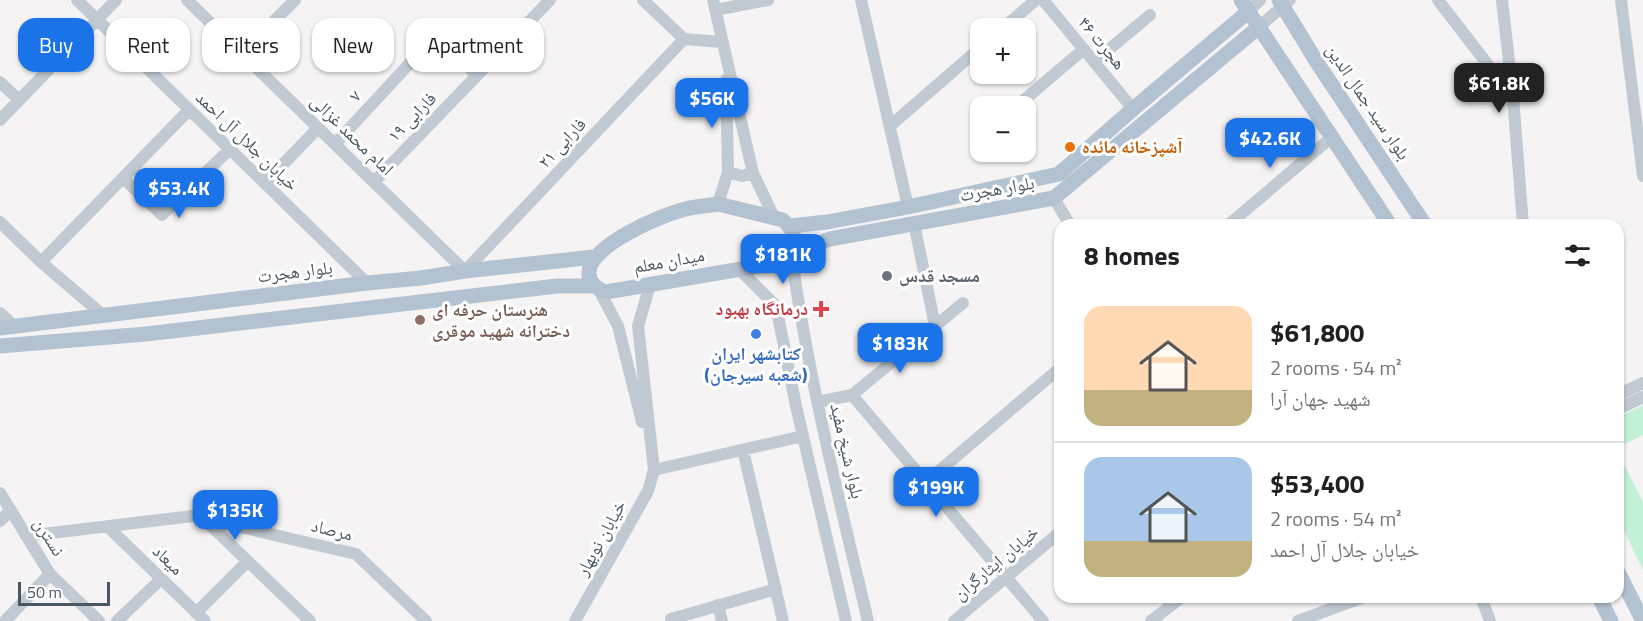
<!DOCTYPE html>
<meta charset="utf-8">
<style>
body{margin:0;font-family:"Titillium Web","Noto Naskh Arabic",sans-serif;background:#f6f6f6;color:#202124;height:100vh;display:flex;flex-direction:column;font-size:22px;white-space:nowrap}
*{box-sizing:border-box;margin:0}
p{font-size:20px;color:#757577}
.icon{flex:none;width:33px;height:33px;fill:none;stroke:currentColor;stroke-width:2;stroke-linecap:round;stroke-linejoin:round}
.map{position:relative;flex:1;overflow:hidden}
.details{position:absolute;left:1054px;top:219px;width:570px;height:384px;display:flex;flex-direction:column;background:#fff;border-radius:18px;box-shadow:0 2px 4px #0004}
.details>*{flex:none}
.guide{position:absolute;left:18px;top:18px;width:570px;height:54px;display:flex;gap:12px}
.fabs{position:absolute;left:970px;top:18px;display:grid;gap:12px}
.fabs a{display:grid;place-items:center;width:66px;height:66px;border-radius:12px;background:#fff;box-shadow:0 2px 4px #0004;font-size:30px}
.scale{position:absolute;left:18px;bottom:15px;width:92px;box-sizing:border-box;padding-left:6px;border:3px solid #4a5661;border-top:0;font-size:16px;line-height:21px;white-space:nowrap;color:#4a5661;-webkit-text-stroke:4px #fff;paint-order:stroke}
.price{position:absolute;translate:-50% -51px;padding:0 14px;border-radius:12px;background:#1a73e8;color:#fff;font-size:20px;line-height:39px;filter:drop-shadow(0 2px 3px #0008)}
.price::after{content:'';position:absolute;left:50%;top:36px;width:18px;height:14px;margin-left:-9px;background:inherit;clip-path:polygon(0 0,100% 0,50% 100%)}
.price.active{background:#222;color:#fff}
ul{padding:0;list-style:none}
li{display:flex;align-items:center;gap:18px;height:150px;padding:0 30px}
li+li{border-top:2px solid #e0e0e0}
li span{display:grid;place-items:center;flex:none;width:168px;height:120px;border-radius:18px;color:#555}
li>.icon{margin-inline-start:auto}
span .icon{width:72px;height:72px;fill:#fffc;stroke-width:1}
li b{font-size:26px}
h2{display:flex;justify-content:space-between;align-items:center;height:72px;padding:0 30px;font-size:26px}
.chip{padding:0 21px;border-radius:18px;background:#fff;box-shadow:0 2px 4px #0004;font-size:21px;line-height:54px}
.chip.active{background:#1a73e8;color:#fff}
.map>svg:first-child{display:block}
.green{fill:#c3f1d5}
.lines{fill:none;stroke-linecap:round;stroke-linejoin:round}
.minor{stroke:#c1cad2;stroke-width:12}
.major{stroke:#b3c2d1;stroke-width:15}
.food-dot{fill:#e8710a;stroke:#fff;stroke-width:2}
.worship-dot{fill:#6b7280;stroke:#fff;stroke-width:2}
.health-dot{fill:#e0444e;stroke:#fff;stroke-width:2}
.education-dot{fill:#8d6e63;stroke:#fff;stroke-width:2}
.shop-dot{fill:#3f7fe0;stroke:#fff;stroke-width:2}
.labels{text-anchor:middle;stroke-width:6;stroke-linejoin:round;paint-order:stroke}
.street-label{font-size:18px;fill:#4a5661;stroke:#fff}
.food-label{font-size:18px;font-weight:bold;fill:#c56008;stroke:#fff;text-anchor:start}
.worship-label{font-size:18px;font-weight:bold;fill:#5b616d;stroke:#fff;text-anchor:start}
.health-label{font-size:18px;font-weight:bold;fill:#be3a42;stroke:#fff;text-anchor:end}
.education-label{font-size:18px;font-weight:bold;fill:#785e54;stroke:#fff;text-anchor:start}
.shop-label{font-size:18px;font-weight:bold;fill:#366cbe;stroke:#fff}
</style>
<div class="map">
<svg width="1643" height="621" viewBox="0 0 1643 621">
<rect width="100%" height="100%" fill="#f5f3f3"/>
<path class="green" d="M1643,405V435L1619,447V417Z
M1618,452L1643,502V570L1619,520Z"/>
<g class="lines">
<path class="minor" d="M77,0L367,283
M187,0L465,271L684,39
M643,0L684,39L722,42
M713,0L753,173L774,217
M861,0L908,207
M1043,0L1133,109
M1438,0L1512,96
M1502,0L1513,97L1523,225
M1621,0L1643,176
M715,10L768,0
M1249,11L1260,0
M1260,26L1290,0
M1003,28L1036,0
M242,53L295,0
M1094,62L1150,15
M0,82L19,100
M1017,106L1084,49
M0,120L116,0
M890,126L981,47
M335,144L435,36L477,75
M728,172L742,176L753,173
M123,178L162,215L230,149
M374,182L550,0
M265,183L318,128
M1054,198L1070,225
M718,204L728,172L726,80
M0,222L41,262L104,316
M914,223L935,326
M1228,225L1332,137
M791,252C808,377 839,499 868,621
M41,262L189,110
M739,269L776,306L796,406L846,621
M599,290L618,326L642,422
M0,313L15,327
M852,395L1043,621
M1618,395L1643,383
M817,402L852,395L963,303
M1618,409L1643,397
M743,450L783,621
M654,470L803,436
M926,482L1060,368
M0,493L50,574L99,621
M205,520L310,621
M0,521L11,510
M107,526L205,621
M26,536L193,516L356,554L426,621
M1481,597L1490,621
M718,605L722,621
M196,613L248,561
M5,621L50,574
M117,621L161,579
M575,621L648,491L654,470L638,326L650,285
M671,621V619L776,589
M954,621L1060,532
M1151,621L1182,597
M1298,621L1364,597"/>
<path class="major" d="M1241,0L1390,225
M1279,0L1318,64L1425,225
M718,204L783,220C800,235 797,253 776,263L606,292C597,289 589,283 589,273C588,246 663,214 686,209C696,206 707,206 718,204Z
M790,226L827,222L908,207L1059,174L1133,109L1249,11
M791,252L830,239L1054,198L1260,26
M0,328L367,283L421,278L465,271L594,257
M0,346L146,334L557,286H595
M1618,572L1643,621
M1599,597L1611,621"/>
</g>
<circle class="food-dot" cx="1070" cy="147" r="6"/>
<circle class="worship-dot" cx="887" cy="276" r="6"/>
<path class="health-dot" d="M818 300h6v6h6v6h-6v6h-6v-6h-6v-6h6z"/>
<circle class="education-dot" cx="420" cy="320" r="6"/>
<circle class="shop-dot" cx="756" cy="334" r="6"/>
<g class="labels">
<g class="street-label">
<text transform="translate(1102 43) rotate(50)" y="6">هجرت ۴۶</text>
<text transform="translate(355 96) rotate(-47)" y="6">۷</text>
<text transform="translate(1368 102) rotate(56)" y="6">بلوار سید جمال الدین</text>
<text transform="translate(412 117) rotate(-46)" y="6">فارابی ۱۹</text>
<text transform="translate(352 135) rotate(44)" y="6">امام محمد غزالی</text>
<text transform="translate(247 141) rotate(44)" y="6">خیابان جلال آل احمد</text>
<text transform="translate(562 143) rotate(-47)" y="6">فارابی ۲۱</text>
<text transform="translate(997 189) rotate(-10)" y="6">بلوار هجرت</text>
<text transform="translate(669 261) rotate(-10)" y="6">میدان معلم</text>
<text transform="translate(295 272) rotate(-7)" y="6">بلوار هجرت</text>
<text transform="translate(847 451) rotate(77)" y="6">بلوار شیخ مفید</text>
<text transform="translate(332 530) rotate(14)" y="6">مرصاد</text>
<text transform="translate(49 537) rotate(58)" y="6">نسترن</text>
<text transform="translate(601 538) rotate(-61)" y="6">خیابان نوبهار</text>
<text transform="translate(168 560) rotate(44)" y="6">میعاد</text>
<text transform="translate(996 563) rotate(-40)" y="6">خیابان ایثارگران</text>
</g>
<g class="food-label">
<text x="1082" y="153">آشپزخانه مائده</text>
</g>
<g class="worship-label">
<text x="899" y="282">مسجد قدس</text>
</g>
<g class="health-label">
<text x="808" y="315">درمانگاه بهبود</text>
</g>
<g class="education-label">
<text x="432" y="316">هنرستان حرفه ای<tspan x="432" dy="21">دخترانه شهید موقری</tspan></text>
</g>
<g class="shop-label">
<text x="756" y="360">کتابشهر ایران<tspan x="756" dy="21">(شعبه سیرجان)</tspan></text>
</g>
</g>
</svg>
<div class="fabs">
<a>+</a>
<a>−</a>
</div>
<div class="scale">50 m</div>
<b class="price active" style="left:1499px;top:114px">$61.8K</b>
<b class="price" style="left:712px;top:129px">$56K</b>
<b class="price" style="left:1270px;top:169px">$42.6K</b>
<b class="price" style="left:179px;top:219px">$53.4K</b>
<b class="price" style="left:783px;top:285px">$181K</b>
<b class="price" style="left:900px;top:374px">$183K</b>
<b class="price" style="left:936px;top:518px">$199K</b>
<b class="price" style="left:235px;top:541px">$135K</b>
<div class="guide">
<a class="chip active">Buy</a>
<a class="chip">Rent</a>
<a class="chip">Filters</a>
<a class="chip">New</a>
<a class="chip">Apartment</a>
</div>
<section class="details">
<h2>8 homes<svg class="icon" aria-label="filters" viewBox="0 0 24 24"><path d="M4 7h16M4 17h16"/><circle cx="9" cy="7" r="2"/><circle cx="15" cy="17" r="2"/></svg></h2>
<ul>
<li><span style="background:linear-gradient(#ffd9b3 70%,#c2b280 0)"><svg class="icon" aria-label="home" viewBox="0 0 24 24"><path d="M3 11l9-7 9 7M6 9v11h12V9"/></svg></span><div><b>$61,800</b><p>2 rooms · 54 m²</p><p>شهید جهان آرا</p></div></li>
<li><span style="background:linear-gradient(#a9c7e8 70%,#c2b280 0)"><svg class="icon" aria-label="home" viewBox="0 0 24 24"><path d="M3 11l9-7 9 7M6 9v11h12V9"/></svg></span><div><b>$53,400</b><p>2 rooms · 54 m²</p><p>خیابان جلال آل احمد</p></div></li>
</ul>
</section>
</div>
